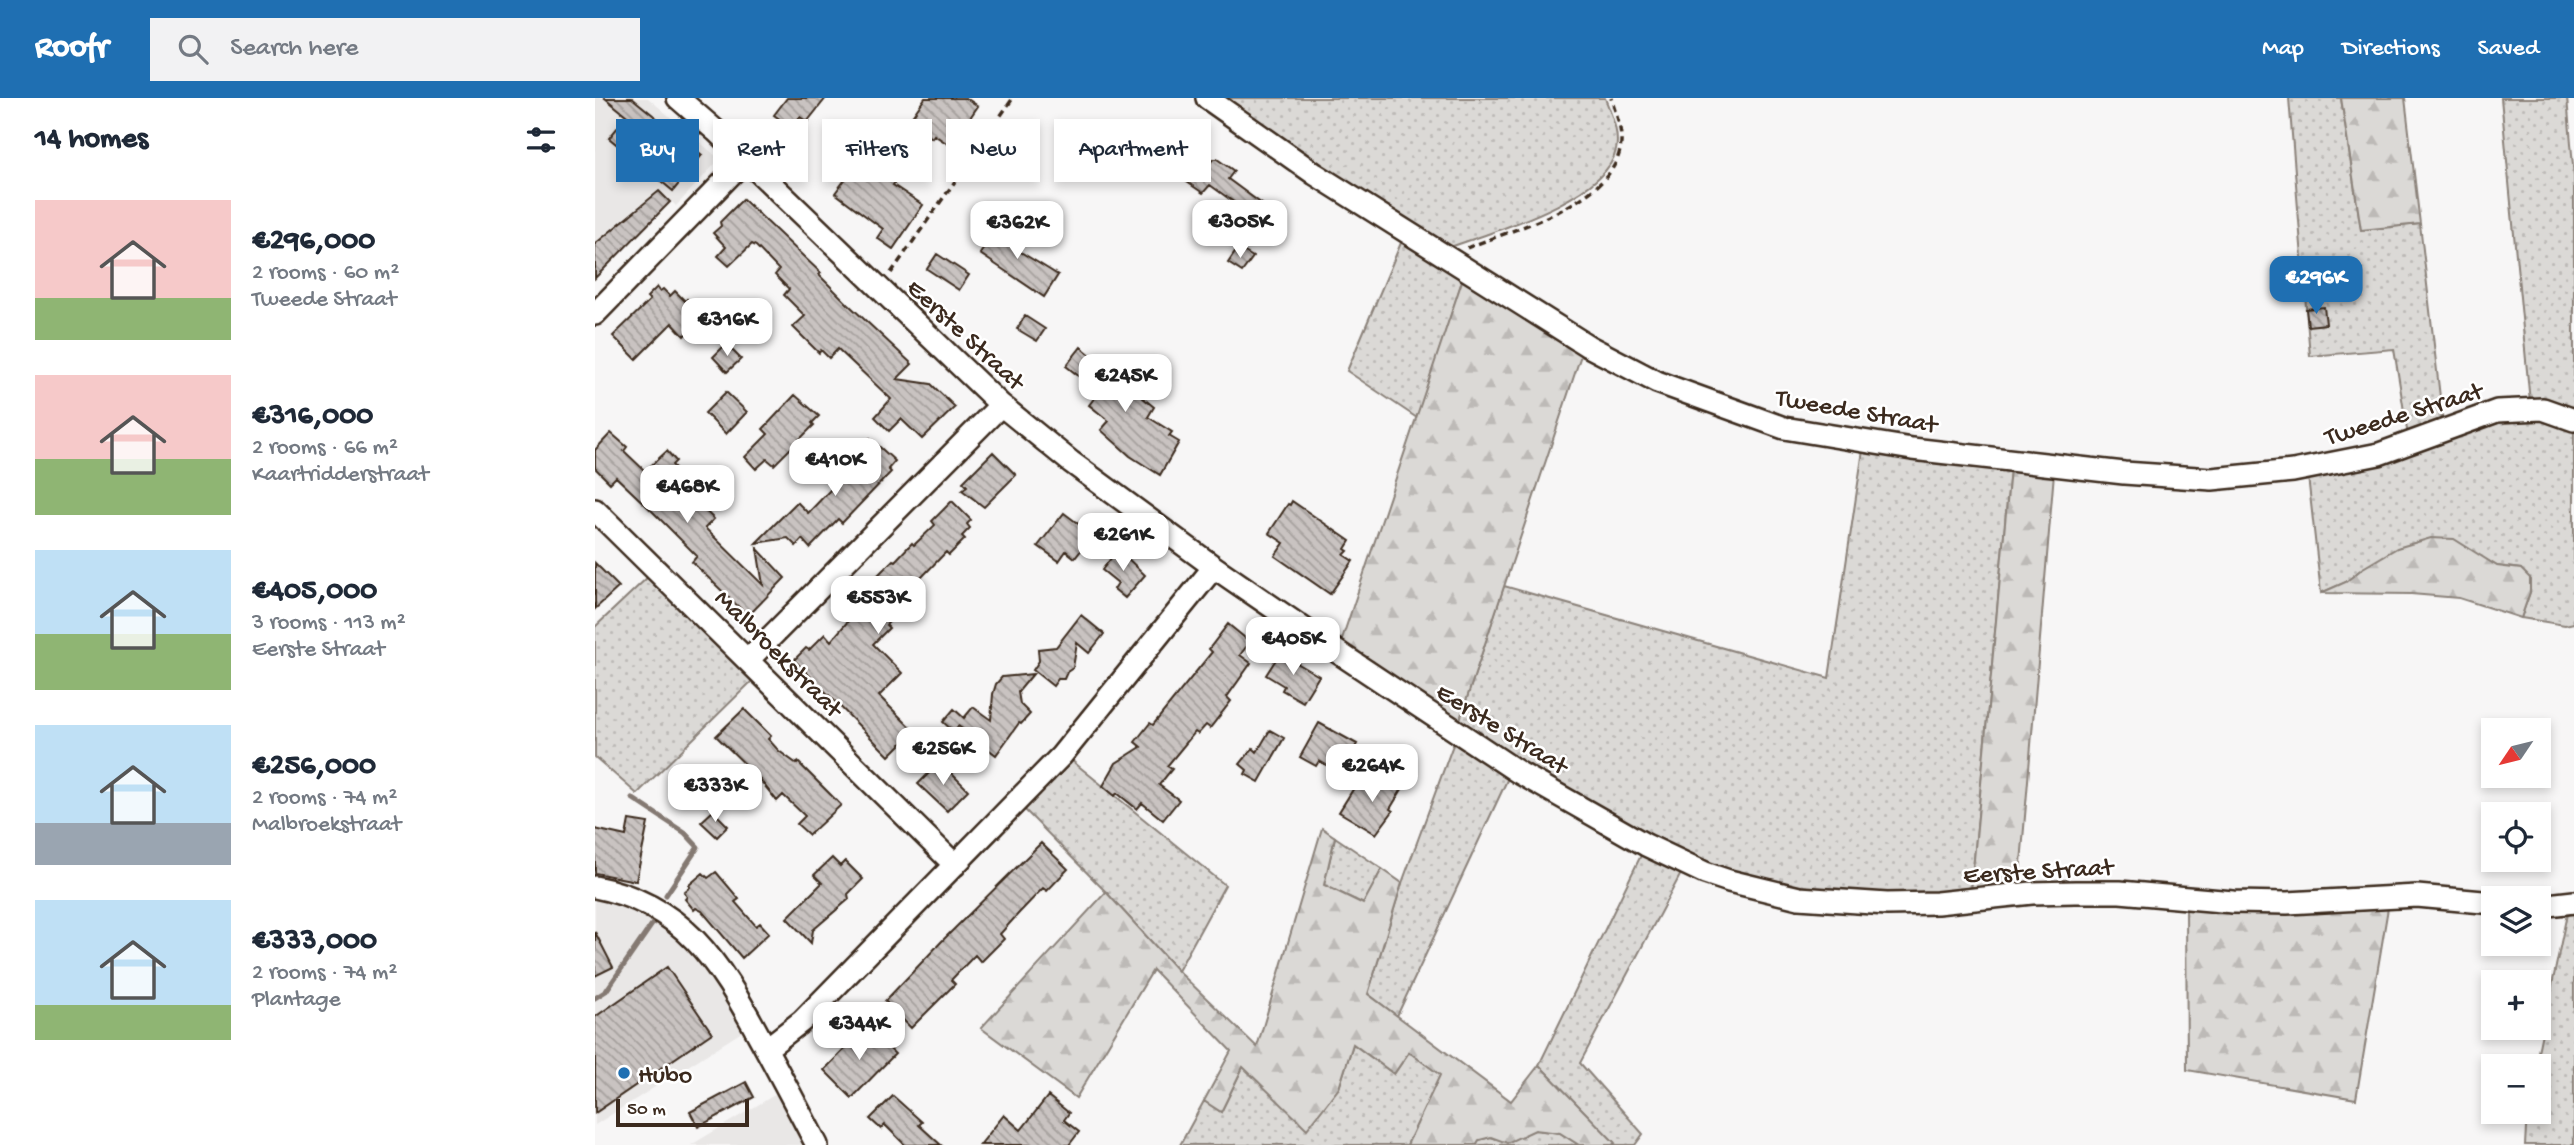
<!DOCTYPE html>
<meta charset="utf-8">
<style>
body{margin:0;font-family:"Gochi Hand",sans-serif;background:#f2f2f3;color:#1f2937;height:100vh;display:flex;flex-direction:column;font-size:26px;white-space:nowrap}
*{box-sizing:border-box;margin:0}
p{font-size:23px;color:#747a83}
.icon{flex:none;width:38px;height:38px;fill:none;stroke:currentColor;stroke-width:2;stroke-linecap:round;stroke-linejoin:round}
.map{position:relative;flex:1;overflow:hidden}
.sheet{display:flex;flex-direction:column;background:#fff;width:595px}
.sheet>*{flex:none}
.hud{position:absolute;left:21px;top:21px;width:665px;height:63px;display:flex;gap:14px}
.needle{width:46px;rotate:235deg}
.controls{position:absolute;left:1886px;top:620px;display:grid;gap:14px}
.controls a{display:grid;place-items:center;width:70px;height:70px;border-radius:0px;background:#fff;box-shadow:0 4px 10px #0003;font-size:35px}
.scale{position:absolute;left:21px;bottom:18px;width:133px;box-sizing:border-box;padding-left:7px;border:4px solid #3b2a1e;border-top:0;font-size:19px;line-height:24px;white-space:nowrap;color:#3b2a1e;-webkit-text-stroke:5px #fff;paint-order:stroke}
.price{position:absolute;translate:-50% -60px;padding:0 16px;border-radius:14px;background:#fff;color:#222;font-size:23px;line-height:46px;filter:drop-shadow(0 2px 4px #0008)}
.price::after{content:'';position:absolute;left:50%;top:42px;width:21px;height:16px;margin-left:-10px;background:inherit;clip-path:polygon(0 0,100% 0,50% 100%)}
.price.active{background:#1f6fb2;color:#fff}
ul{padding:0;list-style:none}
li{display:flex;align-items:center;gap:21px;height:175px;padding:0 35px}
li span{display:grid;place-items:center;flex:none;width:196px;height:140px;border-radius:0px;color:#555}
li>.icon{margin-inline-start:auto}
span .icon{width:84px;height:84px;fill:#fffc;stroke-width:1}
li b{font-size:30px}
h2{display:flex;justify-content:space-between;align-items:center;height:84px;padding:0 35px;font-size:30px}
.pill{padding:0 24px;border-radius:0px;background:#fff;box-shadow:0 4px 10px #0003;font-size:24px;line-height:63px}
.pill.active{background:#1f6fb2;color:#fff}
header{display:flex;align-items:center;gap:42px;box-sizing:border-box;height:98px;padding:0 35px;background:#1f6fb2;color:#fff}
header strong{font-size:33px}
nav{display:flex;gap:38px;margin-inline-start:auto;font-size:24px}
.search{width:490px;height:63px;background:#f2f2f3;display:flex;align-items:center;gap:18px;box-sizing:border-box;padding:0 24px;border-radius:0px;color:#747a83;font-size:26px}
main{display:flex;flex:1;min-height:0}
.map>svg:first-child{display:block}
.built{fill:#e9e7e6}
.grass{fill:url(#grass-dots);stroke:#8b827a;stroke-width:2}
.forest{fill:url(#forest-firs);stroke:#8b827a;stroke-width:2}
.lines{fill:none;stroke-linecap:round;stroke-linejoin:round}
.stream{stroke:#847972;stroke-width:5}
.building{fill:url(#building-back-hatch);stroke:#3b2a1e;stroke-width:2}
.street-casing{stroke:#3b2a1e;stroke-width:26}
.path{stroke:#3b2a1e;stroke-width:3.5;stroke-dasharray:7 5;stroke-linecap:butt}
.street{stroke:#fff;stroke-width:21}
.poi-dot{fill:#1f6fb2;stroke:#fff;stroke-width:2.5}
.labels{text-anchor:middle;stroke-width:5;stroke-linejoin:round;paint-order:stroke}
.street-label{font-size:26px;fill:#3b2a1e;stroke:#fff}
.poi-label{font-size:26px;fill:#3b2a1e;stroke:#fff;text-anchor:start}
</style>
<header>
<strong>Roofr</strong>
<div class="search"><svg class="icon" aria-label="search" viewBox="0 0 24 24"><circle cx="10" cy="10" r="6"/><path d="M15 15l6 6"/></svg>Search here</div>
<nav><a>Map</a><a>Directions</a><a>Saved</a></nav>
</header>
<main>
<section class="sheet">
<h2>14 homes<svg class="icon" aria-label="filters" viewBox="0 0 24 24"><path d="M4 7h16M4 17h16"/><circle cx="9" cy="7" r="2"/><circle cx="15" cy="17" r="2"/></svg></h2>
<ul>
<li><span style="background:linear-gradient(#f6c9c9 70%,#8fb573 0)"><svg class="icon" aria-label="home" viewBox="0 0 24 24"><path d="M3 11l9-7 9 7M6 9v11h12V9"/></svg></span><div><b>€296,000</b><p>2 rooms · 60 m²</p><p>Tweede Straat</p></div></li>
<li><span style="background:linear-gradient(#f6c9c9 60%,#8fb573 0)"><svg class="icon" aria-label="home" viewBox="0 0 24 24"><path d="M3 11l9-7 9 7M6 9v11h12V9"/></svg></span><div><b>€316,000</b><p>2 rooms · 66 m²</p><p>Kaartridderstraat</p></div></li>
<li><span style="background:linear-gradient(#bfe0f5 60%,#8fb573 0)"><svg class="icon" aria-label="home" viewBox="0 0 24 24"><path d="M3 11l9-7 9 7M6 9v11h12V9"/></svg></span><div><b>€405,000</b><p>3 rooms · 113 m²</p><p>Eerste Straat</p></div></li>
<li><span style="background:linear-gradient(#bfe0f5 70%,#9aa5b1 0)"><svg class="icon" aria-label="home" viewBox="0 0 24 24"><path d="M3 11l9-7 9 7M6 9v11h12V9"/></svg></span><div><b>€256,000</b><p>2 rooms · 74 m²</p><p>Malbroekstraat</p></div></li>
<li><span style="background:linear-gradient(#bfe0f5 75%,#8fb573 0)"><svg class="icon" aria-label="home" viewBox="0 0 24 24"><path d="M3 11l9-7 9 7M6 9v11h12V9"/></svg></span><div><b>€333,000</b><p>2 rooms · 74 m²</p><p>Plantage</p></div></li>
</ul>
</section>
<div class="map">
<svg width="1979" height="1047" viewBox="0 0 1979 1047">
<defs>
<pattern id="grass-dots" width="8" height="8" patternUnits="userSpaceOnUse" patternTransform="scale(1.75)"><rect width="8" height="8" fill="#dbd9d6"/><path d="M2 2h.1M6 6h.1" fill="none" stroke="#bdbab7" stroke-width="1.8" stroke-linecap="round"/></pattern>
<pattern id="forest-firs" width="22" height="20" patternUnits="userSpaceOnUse" patternTransform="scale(1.75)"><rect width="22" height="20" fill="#dbd9d6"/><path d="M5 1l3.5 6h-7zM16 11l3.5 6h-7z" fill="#bdbab7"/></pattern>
<pattern id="building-back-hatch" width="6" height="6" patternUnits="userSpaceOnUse" patternTransform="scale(1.75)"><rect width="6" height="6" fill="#c9c3c1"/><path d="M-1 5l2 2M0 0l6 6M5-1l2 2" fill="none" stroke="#a49f9c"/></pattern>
</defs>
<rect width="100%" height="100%" fill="#f7f6f6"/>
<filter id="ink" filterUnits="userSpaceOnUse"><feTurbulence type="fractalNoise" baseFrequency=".0143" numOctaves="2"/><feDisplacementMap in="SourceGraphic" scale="14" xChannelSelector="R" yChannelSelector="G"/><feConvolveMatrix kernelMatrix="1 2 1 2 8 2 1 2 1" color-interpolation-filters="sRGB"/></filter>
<g filter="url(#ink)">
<path class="built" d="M0,0H53L121,58L120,66L81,108L64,91L0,144Z
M0,800L30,806L78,833L118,874L150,932L0,1027Z
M181,996L209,1047H96Z"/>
<path class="grass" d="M628,0H1010C1016,16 1025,35 1021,52C1011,102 893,135 850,151L728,71Z
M1694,0H1746L1766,132L1825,126L1848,325L1813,338L1799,251L1715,258Z
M1906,0H1972L1979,79V309L1935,304Z
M808,140L869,177L822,320L752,273Z
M1940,319L1979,330V525L1970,527L1926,520L1935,494L1926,471L1902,468L1884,458L1768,470L1751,484L1726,495L1713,378L1773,369L1909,321Z
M1268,352L1415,371L1376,794L1329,798L1244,795L1153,784L1107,769L863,627L909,488L1234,580Z
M54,478L159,581L42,696L0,659V529Z
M859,644L913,680L802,918L773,896L807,785Z
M476,662L630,787L583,873L511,794L428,710Z
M740,739L787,771L769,806L729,787Z
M1049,751L1089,770L985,965L1048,1036L1040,1047H1017L1019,1044L944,967Z
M1979,810V1047H1930L1932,1013H1944V968H1940L1973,811Z
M758,946L799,976L814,954L846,977L812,1047H585L609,1003L626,1014L648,969L744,990Z
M939,1032L965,1035L984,1047H881L884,1042L896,1039L912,1044Z"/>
<path class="forest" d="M1746,0H1810L1825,126L1766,132Z
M869,177L987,254L863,627L745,547Z
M1415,371L1459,375L1424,789L1376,794Z
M1836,440L1859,441L1902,468L1926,471L1935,480V494L1926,520L1864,500L1816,496L1726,495L1751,484L1768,470L1802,450Z
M727,730L740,739L729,787L768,806L787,771L807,785L773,896L916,1003L944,967L1020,1045L1017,1047H984L965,1035L940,1032L912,1045L896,1039L884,1042L881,1047H812L845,977L814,954L799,976L758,946L744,990L712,1031L648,969L626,1014L609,1003L636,953L558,872L481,1000L386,930L511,794L583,873L662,949Z
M1794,804L1761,1001L1592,972L1591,809Z"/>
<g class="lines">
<path class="stream" d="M37,700L90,735L103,749L71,797
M0,900L11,893L58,825"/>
</g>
<path class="building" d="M10,0H37L107,57L78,93L14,40L32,18Z
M192,0H231L212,24L205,19L197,30L179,17Z
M330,0H371L383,8L366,33L369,36L359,50L339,37L337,40L314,23Z
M267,59L300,84L298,87L328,107L298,151L282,140L288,131L240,95Z
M618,61H622L639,73L633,81L675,112L655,139L633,123L644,108L615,87L608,95L589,82L599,67L609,74Z
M64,93L75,104L0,180V146Z
M148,101L226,175L224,177L254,207L317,266L302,281L336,286L360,309L327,341L306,321L294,333L280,319L296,301L243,251L234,260L226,252L224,255L198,229L210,218L189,197L194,191L180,177L184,172L161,148L157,146L134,168L123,158L131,149L118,135L126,128L125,124Z
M404,126L430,143L424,153L463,177L449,199L385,156Z
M643,150L658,159L647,174L633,165Z
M342,156L374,177L364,192L332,171Z
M62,189L65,193L68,191L75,198L80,193L90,203L92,201L108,218L89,238L77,225L41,261L18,238L55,202L52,199Z
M1729,209L1731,226L1713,228L1711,211Z
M430,218L450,231L442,243L422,231Z
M131,246L146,261L132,274L118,259Z
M486,249L559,309L553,319L577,334L574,338L584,344L565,377L535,358L506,332L514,323L494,307L504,294L471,268Z
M131,294L152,314L131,336L110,315Z
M200,297L224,318L217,325L219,327L179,367L172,361L161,371L150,359L173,336L168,331Z
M16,335L32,349L29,353L50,373L72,353L81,363L77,367L80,370L68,382L89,403L95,398L119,421L110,430L168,487L162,450L190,480L153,518L97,464L102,458L58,414L21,379L15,385L0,370V352Z
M275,340L300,363L293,371L296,374L247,425L243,421L215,450L207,441L201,448L193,440L161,445L202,404L213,415L215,413L259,367L252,360Z
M398,354L421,377L389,409L367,392L372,388L368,384Z
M357,403L376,422L372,426L375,430L367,438L370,441L354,457L351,454L298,509L303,514L291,527L294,530L278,546L307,575L284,598L319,633L294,658L199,562L211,550L214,552L230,536L236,543L254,522L246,514L298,462L300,463L317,445L319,447L340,427L337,423Z
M697,403L755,443L750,451L753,453L749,457L758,463L735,496L680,458L689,445L674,435L693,406L695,407Z
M469,415L498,437L480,460L471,453L464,463L443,448Z
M523,451L550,477L530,500L519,491L523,485L507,472Z
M0,465L24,489L0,511Z
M486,517L509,536L494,555L482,545L478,570L472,574L469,581H463L458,588L438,572L444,563L443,551L461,549Z
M633,526L655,544L645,557L656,565L632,599L636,603L615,630L611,627L603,636L600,634L572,668L577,671L564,687L584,702L568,722L547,705L542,711L522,695L520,698L508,688L521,665L546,649L540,644L555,625L558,627L617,554L614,551Z
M685,555L724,578L708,604L687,592L689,588L671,577Z
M438,576L423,594L425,606L435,616L426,626L424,625L401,657L363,628L359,634L348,624L359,611L369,620L378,609L396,622L398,596L401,586L407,579Z
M149,611L176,638L173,641L184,653L202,666L203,664L246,707L214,737L202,726L210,718L188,697L182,703L161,677L121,638Z
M724,625L762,646L746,675L724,663L721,668L705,659Z
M675,632L689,640L664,684L650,676L652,672L645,666L658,650L662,654Z
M345,664L373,692L352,713L323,686Z
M783,676L807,691L795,711L798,713L781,736L744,714L762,685L773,692Z
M118,713L133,728L122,739L106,724Z
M34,722L53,725L41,783L0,775V731L31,738Z
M446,745L473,771L452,793L448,790L424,815L405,836L409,841L386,864L380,857L356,882L360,886L316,930L290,903L348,842Z
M237,760L245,768L250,763L268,781L253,796L254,801L218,832L216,845L192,820L227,785L219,777Z
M121,774L144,801L140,804L161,828L165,825L174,835L147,860L107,813L101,810L99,812L90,801L92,799L89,794L95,789L94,787L108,775L113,780Z
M0,834L18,869L0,878Z
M72,869L117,935L0,1015V919Z
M272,929L300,956L257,1000L229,972Z
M151,984L159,999L103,1029L95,1014Z
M298,998L327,1024L324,1027L346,1047H310L290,1027L286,1031L275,1021Z
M453,998L474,1015L469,1022L484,1034L474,1047H385L409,1017L426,1032Z"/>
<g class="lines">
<g class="street-casing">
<path id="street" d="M83,0L121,33L406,307L476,364L619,469L747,557L923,674L1051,747L1110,775L1134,783L1204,800L1292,806L1342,805L1437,795L1480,794H1525L1638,804L1692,805L1822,798L1899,805
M612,0L720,76L993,248L1062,284L1189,330L1317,351L1529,375L1617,381L1698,373L1784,356L1902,313L1948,311L1979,322
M0,216L151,61
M0,412L360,767
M153,562L406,307
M0,789C88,806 124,864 164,938C184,974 203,1011 222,1047
M1944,808L1979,804
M171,951L207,923L466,658L619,469"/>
</g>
<path class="path" d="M872,150C916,132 1014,106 1025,52C1029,34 1021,17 1016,0
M296,175L418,0"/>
<use href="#street" class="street"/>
</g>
</g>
<circle class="poi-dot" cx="29" cy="975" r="7"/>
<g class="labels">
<g class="street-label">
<text transform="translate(372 235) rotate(43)" y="9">Eerste Straat</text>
<text transform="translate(1262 311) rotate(10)" y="9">Tweede Straat</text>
<text transform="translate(1808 314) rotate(-17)" y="9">Tweede Straat</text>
<text transform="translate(185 554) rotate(45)" y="9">Malbroekstraat</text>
<text transform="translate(908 629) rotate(32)" y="9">Eerste Straat</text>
<text transform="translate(1443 771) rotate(-3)" y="9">Eerste Straat</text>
</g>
<g class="poi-label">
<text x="43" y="984">Hubo</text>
</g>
</g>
</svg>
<div class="controls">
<a><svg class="needle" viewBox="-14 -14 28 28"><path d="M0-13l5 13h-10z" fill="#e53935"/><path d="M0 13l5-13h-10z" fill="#747a83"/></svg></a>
<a><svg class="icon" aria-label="locate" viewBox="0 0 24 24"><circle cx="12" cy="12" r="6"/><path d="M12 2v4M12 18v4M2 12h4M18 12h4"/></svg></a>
<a><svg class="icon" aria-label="layers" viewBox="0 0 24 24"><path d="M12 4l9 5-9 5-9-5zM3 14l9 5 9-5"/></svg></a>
<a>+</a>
<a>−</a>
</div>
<div class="scale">50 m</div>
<b class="price" style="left:645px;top:162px">€305K</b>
<b class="price" style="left:422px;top:163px">€362K</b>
<b class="price active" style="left:1721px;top:218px">€296K</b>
<b class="price" style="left:132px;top:260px">€316K</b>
<b class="price" style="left:530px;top:316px">€245K</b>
<b class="price" style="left:240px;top:400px">€410K</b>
<b class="price" style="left:92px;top:427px">€468K</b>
<b class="price" style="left:528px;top:475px">€261K</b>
<b class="price" style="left:283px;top:538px">€553K</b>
<b class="price" style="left:698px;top:579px">€405K</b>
<b class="price" style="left:348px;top:689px">€256K</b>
<b class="price" style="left:777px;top:706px">€264K</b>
<b class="price" style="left:120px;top:726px">€333K</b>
<b class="price" style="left:264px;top:964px">€344K</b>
<div class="hud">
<a class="pill active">Buy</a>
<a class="pill">Rent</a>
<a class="pill">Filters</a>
<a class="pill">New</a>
<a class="pill">Apartment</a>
</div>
</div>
</main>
